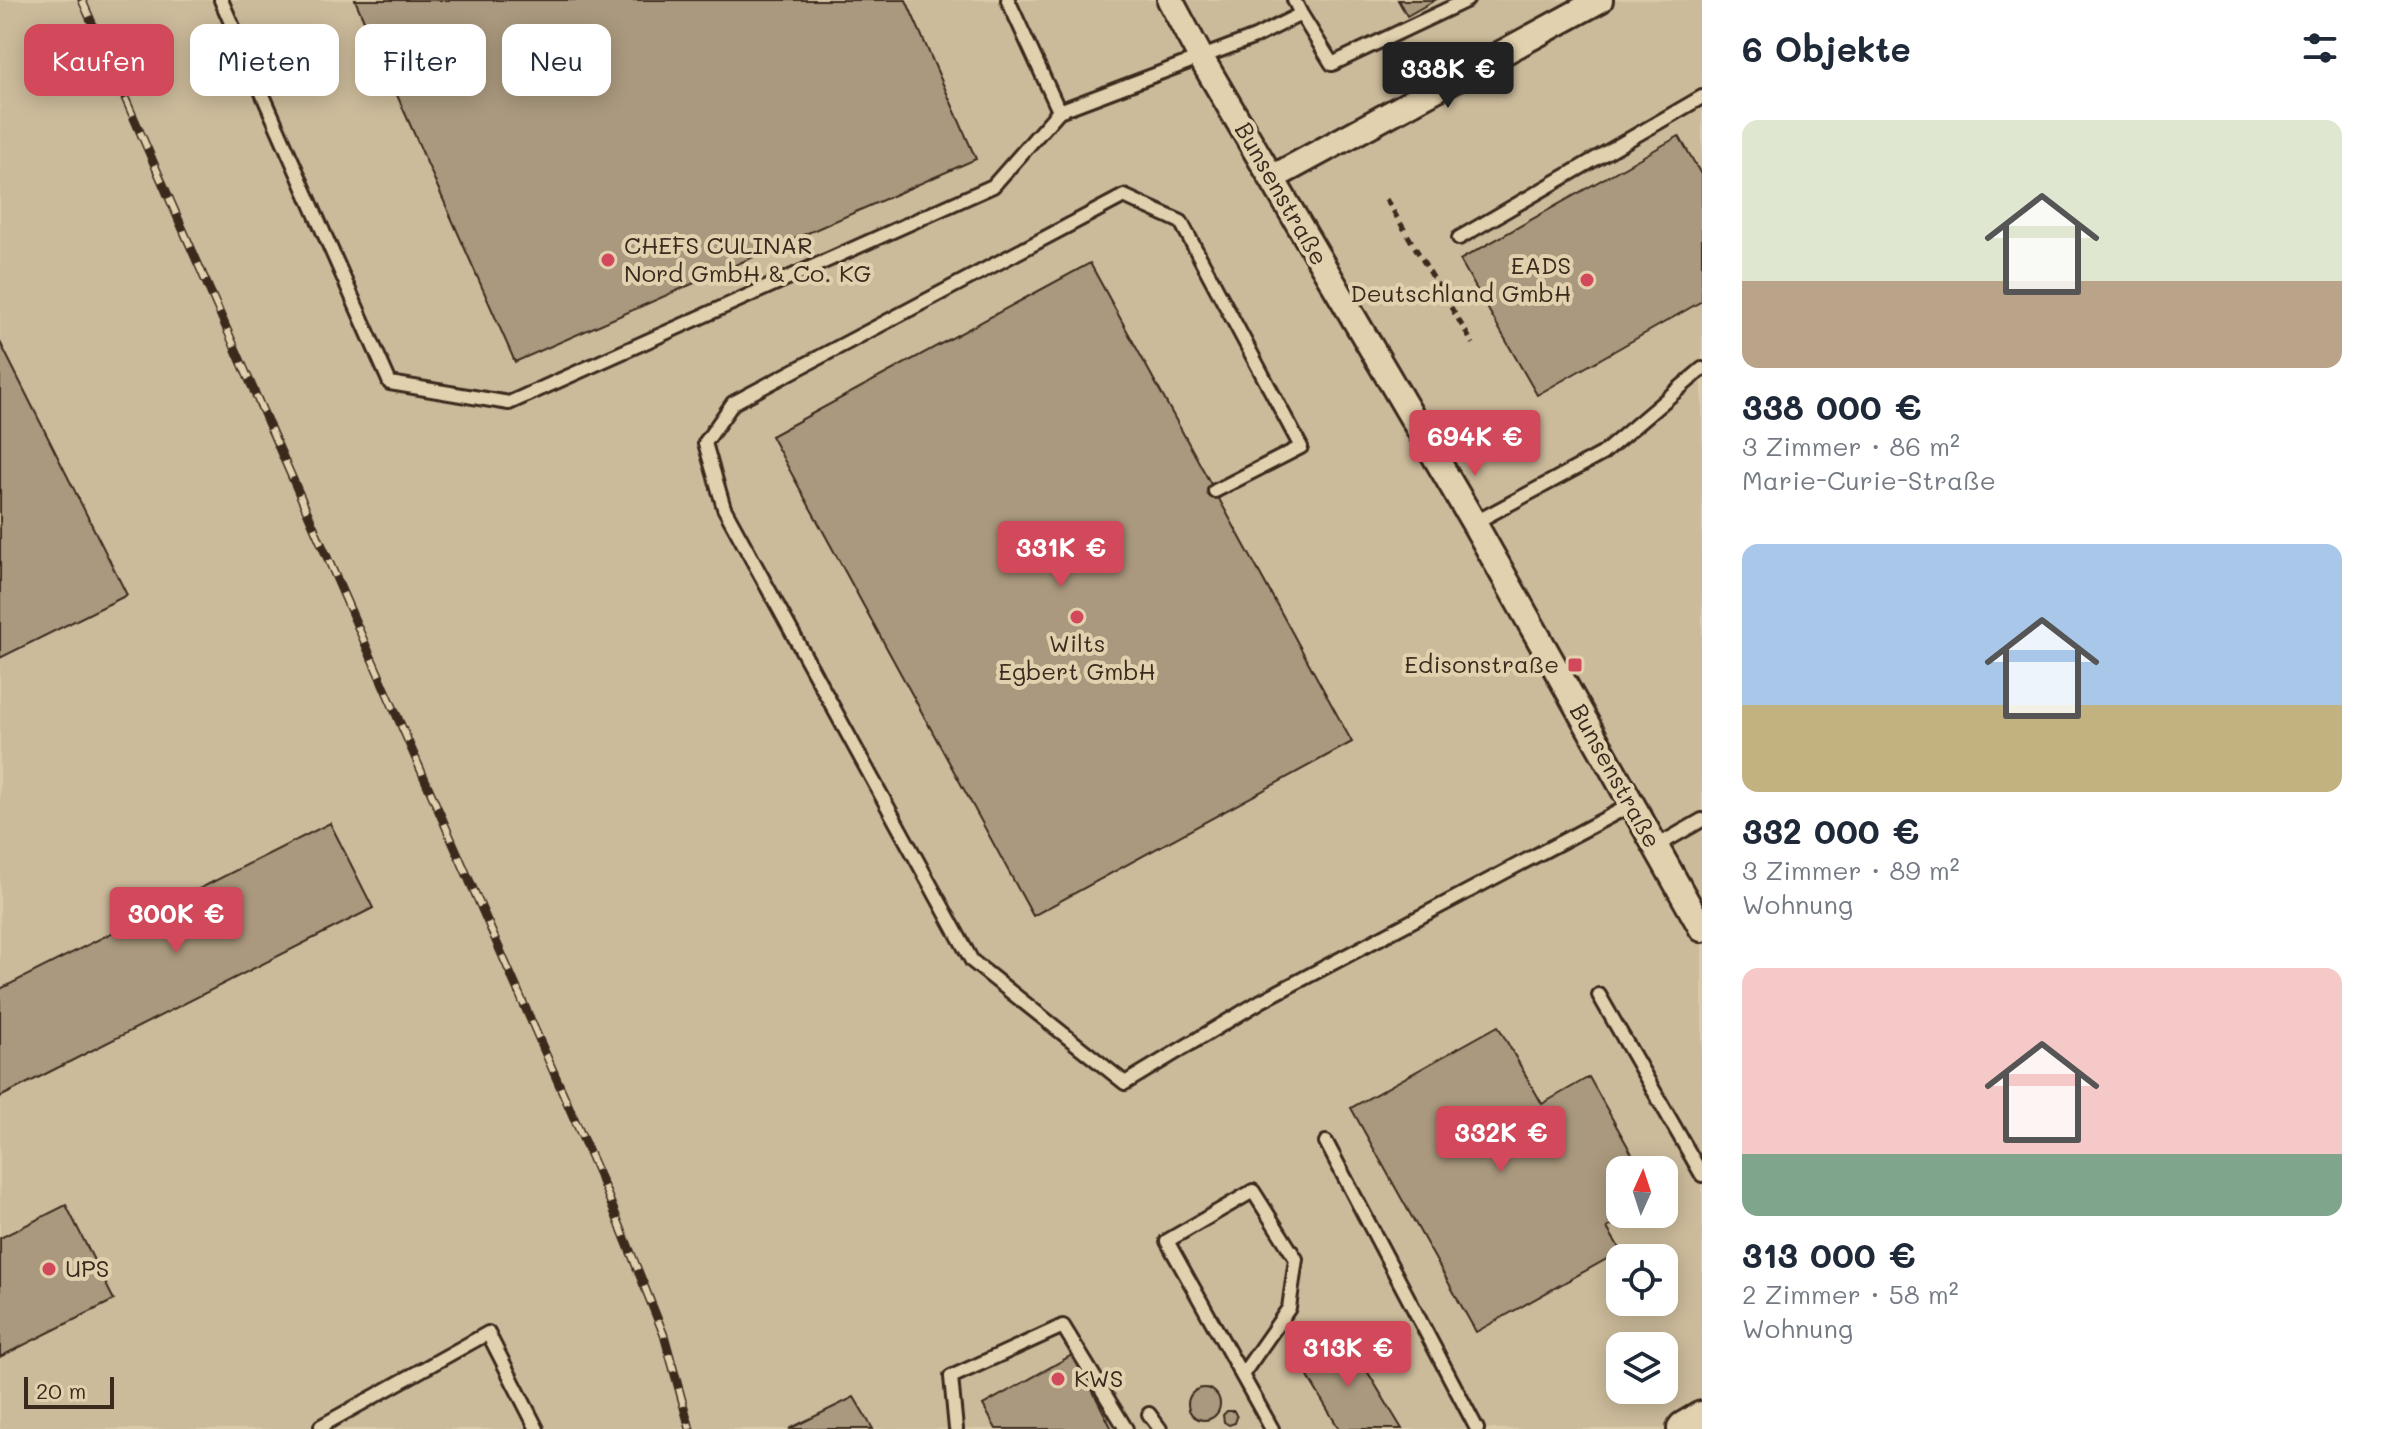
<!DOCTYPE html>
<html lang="de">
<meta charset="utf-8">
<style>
body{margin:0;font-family:Mali,sans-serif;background:#f6f6f7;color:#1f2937;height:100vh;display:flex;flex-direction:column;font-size:30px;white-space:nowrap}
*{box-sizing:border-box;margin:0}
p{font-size:26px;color:#747a83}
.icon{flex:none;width:44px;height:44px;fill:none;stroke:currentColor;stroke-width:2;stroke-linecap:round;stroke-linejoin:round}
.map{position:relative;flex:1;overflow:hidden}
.sheet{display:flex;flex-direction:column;background:#fff;width:680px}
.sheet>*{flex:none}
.hud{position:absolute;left:24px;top:24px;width:760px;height:72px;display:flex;gap:16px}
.needle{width:52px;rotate:3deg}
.controls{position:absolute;left:1606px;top:1156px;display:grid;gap:16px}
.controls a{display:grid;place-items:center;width:72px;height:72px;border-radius:16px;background:#fff;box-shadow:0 4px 20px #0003;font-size:40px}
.scale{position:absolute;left:24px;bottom:20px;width:90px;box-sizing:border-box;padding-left:8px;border:4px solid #3b2a1e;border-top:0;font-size:22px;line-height:28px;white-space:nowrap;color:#3b2a1e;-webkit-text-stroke:6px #e2d1ae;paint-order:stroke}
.price{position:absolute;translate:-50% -68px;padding:0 18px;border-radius:8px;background:#d1495b;color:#fff;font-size:26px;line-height:52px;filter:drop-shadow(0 2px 4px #0008)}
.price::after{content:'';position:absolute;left:50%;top:48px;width:24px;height:18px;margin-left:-12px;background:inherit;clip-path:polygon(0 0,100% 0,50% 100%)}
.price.selected{background:#222;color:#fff}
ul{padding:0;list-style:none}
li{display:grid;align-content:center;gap:16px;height:424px;padding:0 40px}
li span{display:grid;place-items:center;height:248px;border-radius:16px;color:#555}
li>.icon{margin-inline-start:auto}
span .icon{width:144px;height:144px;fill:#fffc;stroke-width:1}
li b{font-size:34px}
h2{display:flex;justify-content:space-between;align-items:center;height:96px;padding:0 40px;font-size:34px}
.tag{padding:0 28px;border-radius:16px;background:#fff;box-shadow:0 4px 20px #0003;font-size:28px;line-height:72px}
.tag.selected{background:#d1495b;color:#fff}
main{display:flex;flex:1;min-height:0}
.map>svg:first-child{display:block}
.built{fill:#ccbb9b;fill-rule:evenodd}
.building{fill:#aa997e;stroke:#3b2a1e;stroke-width:2}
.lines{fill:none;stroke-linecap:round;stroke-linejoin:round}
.lane-casing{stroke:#3b2a1e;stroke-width:18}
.street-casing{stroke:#3b2a1e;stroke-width:30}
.secondary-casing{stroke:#3b2a1e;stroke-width:40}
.path{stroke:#3b2a1e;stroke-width:5;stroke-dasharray:8 6;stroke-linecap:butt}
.lane{stroke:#e2d1ae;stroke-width:12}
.street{stroke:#e2d1ae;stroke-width:24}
.secondary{stroke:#e2d1ae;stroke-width:34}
.rail-casing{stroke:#3b2a1e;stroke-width:9}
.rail{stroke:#e2d1ae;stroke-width:6;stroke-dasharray:18;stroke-linecap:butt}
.poi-dot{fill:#d1495b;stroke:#e2d1ae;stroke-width:3}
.labels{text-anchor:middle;stroke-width:8;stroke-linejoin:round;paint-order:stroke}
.street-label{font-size:24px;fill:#3b2a1e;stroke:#e2d1ae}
.poi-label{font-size:24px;fill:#3b2a1e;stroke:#e2d1ae;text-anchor:start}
</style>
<main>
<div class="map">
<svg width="1702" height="1429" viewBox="0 0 1702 1429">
<rect width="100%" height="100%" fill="#dbcaa8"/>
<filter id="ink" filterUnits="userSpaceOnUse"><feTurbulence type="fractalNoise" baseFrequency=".0125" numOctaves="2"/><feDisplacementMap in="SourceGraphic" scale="16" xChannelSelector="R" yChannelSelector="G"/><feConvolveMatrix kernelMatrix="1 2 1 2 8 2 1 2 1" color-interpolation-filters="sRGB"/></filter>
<g filter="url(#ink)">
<path class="built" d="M0,0H1702V1429H0ZM1620,1170H1664V1214H1620ZM1620,1258H1664V1302H1620ZM1620,1346H1664V1390H1620Z"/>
<path class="building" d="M355,0H906L976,159L515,362Z
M1398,0H1435L1407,16Z
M1679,136L1702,176V301L1537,395L1460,260Z
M1090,263L1352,742L1033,916L771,436Z
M0,342L127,595L0,658Z
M330,823L373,908L0,1097V989Z
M1498,1026L1542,1104L1589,1077L1641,1170H1620V1214H1632L1607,1228L1621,1251L1476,1332L1351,1108Z
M66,1205L114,1300L0,1357V1238Z
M1346,1336L1402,1429H1339L1300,1363Z
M1074,1354L1112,1429H996L983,1405Z
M1188 1404a16 16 0 1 1 32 0a16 16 0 1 1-32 0Z
M854,1397L873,1429H789Z
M1227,1411H1234L1237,1417L1235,1423L1229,1425L1224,1422L1223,1415Z"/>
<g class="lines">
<g class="lane-casing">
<path id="lane" d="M221,0L390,383L509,403L993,186L1059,111L1255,37L1301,14L1294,0
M1008,0L1059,111
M1301,14L1332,64L1467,0
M1459,238L1702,97
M1215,491L1301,447L1181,222L1124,196L733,403L705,443L724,508L972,961L1125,1083L1261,1001L1631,805
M1474,523L1602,454L1702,369
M1655,847L1702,820
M1599,995L1702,1175
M1326,1142L1477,1429
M1242,1375L1289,1308L1296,1259L1253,1191L1167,1241L1272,1429
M1149,1414L1160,1429
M323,1429L321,1426L488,1333L537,1429
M956,1429L951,1377L1063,1326L1126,1429"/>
</g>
<g class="street-casing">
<path id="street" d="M1170,0L1200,56L1474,523L1702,929
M1272,178L1600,0"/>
</g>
<g class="secondary-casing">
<path id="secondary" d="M1685,1429L1702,1419"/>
</g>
<path class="path" d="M1386,199L1473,344"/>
<use href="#lane" class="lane"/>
<use href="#street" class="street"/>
<use href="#secondary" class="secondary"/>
<g class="rail-casing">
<path id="rail" d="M82,0L606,1191L664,1335L690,1429"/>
</g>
<use href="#rail" class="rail"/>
</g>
</g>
<g class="poi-dot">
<circle cx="608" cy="260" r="8"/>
<circle cx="1587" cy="280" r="8"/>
<circle cx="1077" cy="617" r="8"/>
<rect x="1567" y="657" width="16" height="16" rx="4"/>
<circle cx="49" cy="1269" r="8"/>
<circle cx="1058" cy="1379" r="8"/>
</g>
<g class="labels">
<g class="street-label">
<text transform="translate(1281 194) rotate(60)" y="8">Bunsenstraße</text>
<text transform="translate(1615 776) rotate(61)" y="8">Bunsenstraße</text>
</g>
<g class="poi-label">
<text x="624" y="254">CHEFS CULINAR<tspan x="624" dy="28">Nord GmbH &amp; Co. KG</tspan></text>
<text x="1571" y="274" text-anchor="end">EADS<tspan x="1571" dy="28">Deutschland GmbH</tspan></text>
<text x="1077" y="652" text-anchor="middle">Wilts<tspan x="1077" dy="28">Egbert GmbH</tspan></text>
<text x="1559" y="673" text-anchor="end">Edisonstraße</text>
<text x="65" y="1277">UPS</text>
<text x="1074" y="1387">KWS</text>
</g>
</g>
</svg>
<div class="controls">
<a><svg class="needle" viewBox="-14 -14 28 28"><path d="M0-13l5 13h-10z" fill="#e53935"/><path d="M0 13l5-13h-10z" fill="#747a83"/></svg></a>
<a><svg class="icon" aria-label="locate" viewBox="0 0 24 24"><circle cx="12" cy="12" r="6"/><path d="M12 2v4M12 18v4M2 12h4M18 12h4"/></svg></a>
<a><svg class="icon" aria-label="layers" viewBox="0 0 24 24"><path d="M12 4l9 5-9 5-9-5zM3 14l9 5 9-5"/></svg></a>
</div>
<div class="scale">20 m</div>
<b class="price selected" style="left:1448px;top:110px">338K €</b>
<b class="price" style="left:1475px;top:478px">694K €</b>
<b class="price" style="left:1061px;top:589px">331K €</b>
<b class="price" style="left:176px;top:955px">300K €</b>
<b class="price" style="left:1501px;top:1174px">332K €</b>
<b class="price" style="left:1348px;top:1389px">313K €</b>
<div class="hud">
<a class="tag selected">Kaufen</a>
<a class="tag">Mieten</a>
<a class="tag">Filter</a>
<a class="tag">Neu</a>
</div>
</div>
<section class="sheet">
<h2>6 Objekte<svg class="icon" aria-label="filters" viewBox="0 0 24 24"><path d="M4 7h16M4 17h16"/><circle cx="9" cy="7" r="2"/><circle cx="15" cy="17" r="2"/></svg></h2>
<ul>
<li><span style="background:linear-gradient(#dfe7d0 65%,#b9a48a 0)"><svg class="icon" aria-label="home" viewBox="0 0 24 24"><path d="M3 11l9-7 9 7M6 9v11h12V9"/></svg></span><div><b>338 000 €</b><p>3 Zimmer · 86 m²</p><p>Marie-Curie-Straße</p></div></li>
<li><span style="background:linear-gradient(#a9c7e8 65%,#c2b280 0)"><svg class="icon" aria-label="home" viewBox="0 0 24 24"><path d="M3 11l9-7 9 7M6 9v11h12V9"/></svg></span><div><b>332 000 €</b><p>3 Zimmer · 89 m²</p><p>Wohnung</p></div></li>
<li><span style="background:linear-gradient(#f6c9c9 75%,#7fa58c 0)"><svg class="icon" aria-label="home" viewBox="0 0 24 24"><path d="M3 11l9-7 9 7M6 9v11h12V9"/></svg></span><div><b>313 000 €</b><p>2 Zimmer · 58 m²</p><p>Wohnung</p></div></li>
</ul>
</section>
</main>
